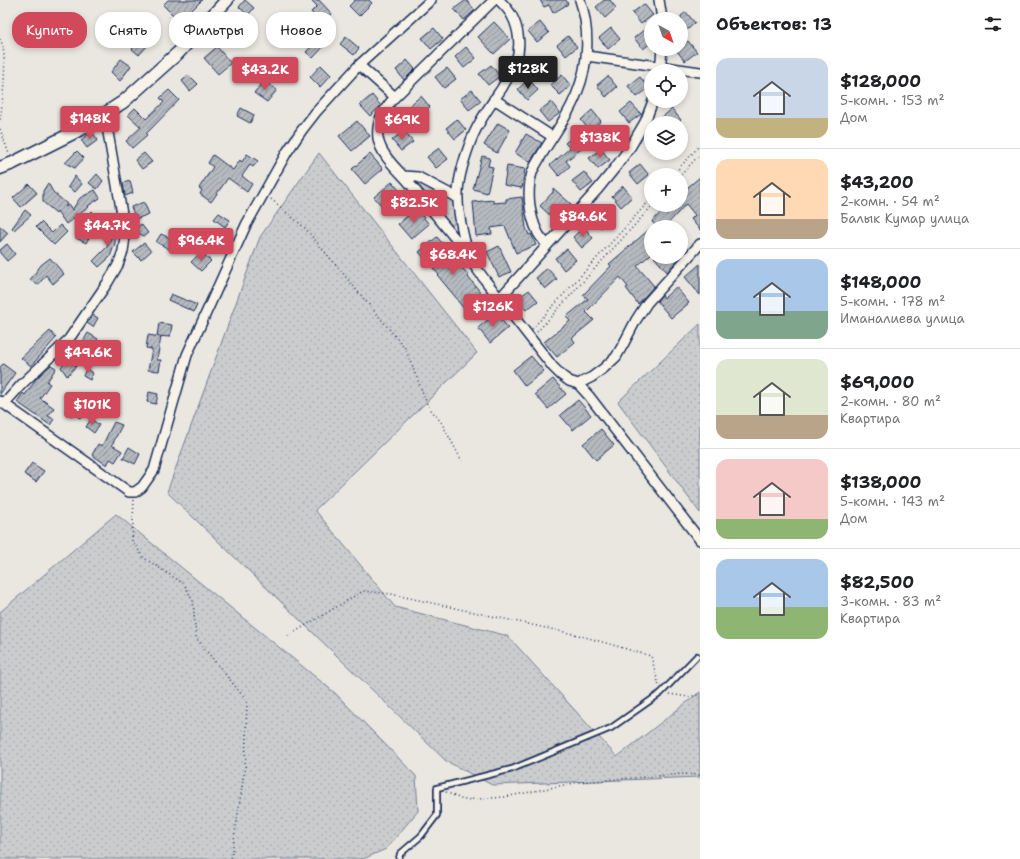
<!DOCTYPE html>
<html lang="ru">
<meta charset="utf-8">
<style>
body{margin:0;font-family:"Shantell Sans",sans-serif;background:#f2f2f2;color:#202124;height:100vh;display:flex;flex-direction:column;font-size:15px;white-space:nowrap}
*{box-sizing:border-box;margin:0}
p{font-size:13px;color:#757577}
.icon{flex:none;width:22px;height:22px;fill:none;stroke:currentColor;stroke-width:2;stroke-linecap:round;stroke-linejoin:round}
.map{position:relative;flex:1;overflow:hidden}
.sheet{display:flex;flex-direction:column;background:#fff;width:320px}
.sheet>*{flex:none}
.banner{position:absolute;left:12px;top:12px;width:380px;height:36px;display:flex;gap:8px}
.needle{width:26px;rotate:140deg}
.tools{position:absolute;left:644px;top:12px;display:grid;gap:8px}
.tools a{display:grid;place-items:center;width:44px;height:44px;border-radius:50%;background:#fff;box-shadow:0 2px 6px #0003;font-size:20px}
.price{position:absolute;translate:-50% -34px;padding:0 9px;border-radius:4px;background:#d1495b;color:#fff;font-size:13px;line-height:26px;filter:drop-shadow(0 1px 2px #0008)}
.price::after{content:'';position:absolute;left:50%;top:24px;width:12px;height:9px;margin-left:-6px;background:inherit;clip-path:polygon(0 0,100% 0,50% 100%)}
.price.active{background:#222;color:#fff}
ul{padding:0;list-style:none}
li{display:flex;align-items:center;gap:12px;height:100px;padding:0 16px}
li+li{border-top:1px solid #e0e0e0}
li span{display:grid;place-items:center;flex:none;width:112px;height:80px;border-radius:12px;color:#555}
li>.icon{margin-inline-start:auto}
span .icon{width:48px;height:48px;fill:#fffc;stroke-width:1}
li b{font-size:17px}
h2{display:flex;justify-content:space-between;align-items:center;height:48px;padding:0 16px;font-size:17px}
.tag{padding:0 14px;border-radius:16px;background:#fff;box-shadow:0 2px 6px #0003;font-size:14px;line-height:36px}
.tag.active{background:#d1495b;color:#fff}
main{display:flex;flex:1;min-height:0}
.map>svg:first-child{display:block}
.grass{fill:url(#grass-dots);stroke:#737e96}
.building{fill:url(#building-hatch);stroke:#1b2f5e}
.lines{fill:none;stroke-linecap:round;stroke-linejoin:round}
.service-casing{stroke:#1b2f5e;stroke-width:8}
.minor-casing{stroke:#1b2f5e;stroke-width:12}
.tertiary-casing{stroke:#1b2f5e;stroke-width:15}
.path{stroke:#1b2f5e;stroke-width:1.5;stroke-dasharray:1 3;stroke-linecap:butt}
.service{stroke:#f7f3e8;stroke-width:4.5}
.minor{stroke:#f7f3e8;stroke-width:9}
.tertiary{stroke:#f7f3e8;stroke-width:12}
</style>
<main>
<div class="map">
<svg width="700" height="859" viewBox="0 0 700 859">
<defs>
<pattern id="grass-dots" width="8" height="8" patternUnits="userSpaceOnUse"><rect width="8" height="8" fill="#cbcccd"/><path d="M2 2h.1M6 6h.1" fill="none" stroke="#aeb0b2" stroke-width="1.8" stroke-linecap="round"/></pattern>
<pattern id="building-hatch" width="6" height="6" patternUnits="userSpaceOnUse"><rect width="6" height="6" fill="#b6babf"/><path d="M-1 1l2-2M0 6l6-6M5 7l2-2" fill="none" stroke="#93989e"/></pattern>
</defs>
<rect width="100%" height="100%" fill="#eae7e0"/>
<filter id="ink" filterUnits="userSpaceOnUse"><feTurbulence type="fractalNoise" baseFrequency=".025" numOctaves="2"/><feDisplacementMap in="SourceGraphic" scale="8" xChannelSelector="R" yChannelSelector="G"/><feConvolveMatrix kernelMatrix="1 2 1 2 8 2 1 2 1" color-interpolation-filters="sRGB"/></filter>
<g filter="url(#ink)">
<path class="grass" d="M319,153L477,353L315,510L395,607L508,636L617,757L700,692V777L492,785L446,761L167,492L260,237Z
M419,182C427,186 450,197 454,205C456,209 455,216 456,221L453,225L450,224L418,184Z
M700,324V513L618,402Z
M116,514L335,693L416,776L418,811L386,849L363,859H0V612Z"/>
<path class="building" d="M168,0H202L189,13L193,16L183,25L163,5Z
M245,0L254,8L248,15L239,7Z
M311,0H319L332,14L322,24L311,12L317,6Z
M355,0H369L372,3L359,16L349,6Z
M466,0L475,10L464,20L454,9Z
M540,0H566L568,4L553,13L549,5L544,7Z
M604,0H610L616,8L605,18L596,7Z
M644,4L653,15L641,24L632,13Z
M686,12L695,23L681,35V16Z
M494,22L510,39L494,54L478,37Z
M540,22L549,33L537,42L528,31Z
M434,28L443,39L431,49L422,38Z
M611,28L620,39L608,49L599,38Z
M234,29L243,39L237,44L228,34Z
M645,29L651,36V43L643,49L634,38Z
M568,36L577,47L566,56L557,45Z
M140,37L150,43L139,55L132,49Z
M346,37L359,48L354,55L340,44Z
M318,39L325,45L313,58L306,52Z
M688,41L697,52L685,61L676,50L678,49H681V47Z
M217,47L231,63L218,74L204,58Z
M466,47L476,58L464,68L455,57Z
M121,59L131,66L120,81L111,72Z
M407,60L415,69L404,80L396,70Z
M321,65L331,75L320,87L310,77Z
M491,65L500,76L488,85L479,74Z
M447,68L456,79L444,88L435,77Z
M189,75L198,84L190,91L182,81Z
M562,75L571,86L560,95L550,85Z
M608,76L617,87L606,97L597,85Z
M640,77L649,88L637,97L628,86Z
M529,79L538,90L527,100L518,89Z
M264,80L277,90L267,102L254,93Z
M169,90L179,100L146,134L147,135L132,148L126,141L141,127L128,115L135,108L146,119L164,102L160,98Z
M472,90L481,101L469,110L460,99Z
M372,95L381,106L370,116L360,105Z
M421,96L430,107L418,117L409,106Z
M551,102L560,113L548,122L539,111Z
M631,103L641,114L629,123L620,112Z
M241,108L254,115L250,123L237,116Z
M672,109L681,120L678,123H664L660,119Z
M592,110L601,121L590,131L581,120Z
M457,119L466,130L455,139L446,128Z
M357,121L370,136L352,151L339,136Z
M498,123L510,130L497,153L484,145Z
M617,127L626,138L615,147L606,136Z
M404,131L413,142L401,151L392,140Z
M92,132L98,140L87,148L81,140Z
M526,134L542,143L530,162L515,153Z
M577,134L586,145L566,161L570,166L559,176L550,165L570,148L565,143Z
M439,148L448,159L436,168L427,157Z
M601,149L610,160L598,169L589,158Z
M77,151L84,158L75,168L65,163Z
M144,153L152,162L142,169L135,160Z
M247,154L258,161L253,167L250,165L242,176L252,184L247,192L228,178L211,202L200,194L202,190L199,188L213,167L208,163L213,155L233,170L240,160L242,162Z
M370,154L383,169L365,184L352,169Z
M482,156L490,158L488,166L493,167L487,193L473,189Z
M640,164L649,175L638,184L629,173Z
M507,166L525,169L522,188L504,185Z
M584,172L593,183L581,192L572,181Z
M97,174L103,181L97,189L89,183Z
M75,176L82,184L75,192L68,187Z
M700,177V230L691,219L695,215L686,204L665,227H657L652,222L667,205H681V193Z
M130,181L133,193L125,196L123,183Z
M392,182L405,197L387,212L374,197Z
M48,183L53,192L67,204L65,207L69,205L72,210L80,198L95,190L100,198L88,206L89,207L66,224L57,211L56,213L43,202V191Z
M29,184L37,193L21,207L13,198Z
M623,186L632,197L621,207L612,196Z
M553,188L571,204L556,221L540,206L552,193H553Z
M522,197L526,228L529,235L531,234L536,245L516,253L505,226L491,228L492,234L476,236L473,202L493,200V203L506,202V199Z
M144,202L149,214L136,219L131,207Z
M603,207L612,218L601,228L592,217Z
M416,209L429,224L411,239L398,224Z
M25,210L31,215L14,230L12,228Z
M92,211L101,225L92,232L86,243L76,238Z
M219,213L230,220L225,227L214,219Z
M41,222L52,233L60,225L67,232L54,245L36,227Z
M107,224H115V243L110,257L99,267L93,261L107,247L112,235H107Z
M141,224L148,233L144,236L133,231Z
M0,226L8,233L0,242Z
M584,227L593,238L582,248L573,237Z
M651,228V254L637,266L654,286L638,304L626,288L628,287L620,277L586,312L594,320L572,338L575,342L557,357L544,342L570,321L566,317L588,299L583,295L611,266L609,264Z
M161,234L174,240L169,249L156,242Z
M437,237L469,276L468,277L487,300L469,315L457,300V299L438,276L439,275L419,252Z
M144,243L151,251L141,260L133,252Z
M7,244L15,254L7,261L0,253V250Z
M499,246L511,272L499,277L487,252Z
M567,249L576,260L564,270L555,258Z
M201,252L211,261L201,271L191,262Z
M654,257H680L667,272Z
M50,258L64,274L53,284L46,275L38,285L30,280L41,265Z
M700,264V295L685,277Z
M547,268L557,279L545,289L536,278Z
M676,287L689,303L671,318L657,301L662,295L664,298Z
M529,290L538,301L526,310L517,299Z
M171,294L197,305L194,312L168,300Z
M496,313L508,328L490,343L478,328Z
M93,315L98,318L93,327L87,323Z
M159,323L172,325L170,337L157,336Z
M50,331L56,338L31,366L21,358Z
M88,333L98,339L90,348L82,343Z
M148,335L161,337L157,360H161L159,371L148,370L152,349L146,348Z
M531,356L544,371L525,386L513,370Z
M69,357L77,365L67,376L61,367Z
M3,364L15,373L0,394V367Z
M51,365L56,368L47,382L50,384L40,398L54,408L48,416L54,419L50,425L17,402L23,393L25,395L37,378Z
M86,369L93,373L90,380L83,376Z
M553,379L566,394L548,409L535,394Z
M149,392L158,394L156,404L147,402Z
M578,400L591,415L573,430L560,415Z
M72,402L85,410L80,418L74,414L72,416L65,412Z
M91,419L99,425L94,433L86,427Z
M114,422L122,425L112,445L122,451L115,462L110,459L107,465L92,455L98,444L102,446Z
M601,429L614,445L596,460L583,444Z
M129,447L140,454L135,464L123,458Z
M32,463L44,471L36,482L24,474Z"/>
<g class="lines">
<g class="service-casing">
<path id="service" d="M399,859L400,854L421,836L437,815V788L512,769L611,728L661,693L697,656"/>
</g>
<g class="minor-casing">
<path id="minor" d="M494,0L395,97C384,109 376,121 378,138C381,157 400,171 411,185C430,208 449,231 468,254L474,265L485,280L553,367L561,375L569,381L578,384L589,396L700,540
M659,0L662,19
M587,56L700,72
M359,65L395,97
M660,71L662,49
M494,99L553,137
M404,176L418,177L458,198
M547,245C544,241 540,237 538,233C529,215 526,189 533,170C537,162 542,154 547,146C558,129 570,112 577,93C589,64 590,29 580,0
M467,250C463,233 458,216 458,199C457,184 464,160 469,146C476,125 490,106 502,88C507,79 513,70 516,61C521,47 519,29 512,16C509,10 504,5 499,0
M499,299L598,189L615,168L631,146L645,122L653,101
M578,384L592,377L604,368L616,357L624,343L636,320L647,303L700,244
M0,401L129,492H135L142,487L154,470L187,355L246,225L287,152L302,130L316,112L359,65L431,0
M4,404L22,384L69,339L108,282L118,265L123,251L125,237L123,220L105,115"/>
</g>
<g class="tertiary-casing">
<path id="tertiary" d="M0,168L13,163L83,128L123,102L178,53L227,0"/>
</g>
<path class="path" d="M0,39C9,55 2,103 0,122
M0,129L9,154
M673,175L700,145
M681,175L700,154
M271,199L305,228L405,348L428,406L441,422L462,461
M532,329L651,199
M537,332L653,205
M134,500L132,541L144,558L184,584L193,601L196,638L247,701L245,767L231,859
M288,636L363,591L391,594L578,635L651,656L659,686
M669,694L689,697L700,694
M446,792L463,800L505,797L579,782L684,774L700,775"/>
<use href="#service" class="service"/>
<use href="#minor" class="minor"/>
<use href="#tertiary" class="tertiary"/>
</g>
</g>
</svg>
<div class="tools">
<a><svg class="needle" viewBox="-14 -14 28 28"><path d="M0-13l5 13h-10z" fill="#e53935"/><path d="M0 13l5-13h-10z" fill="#757577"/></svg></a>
<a><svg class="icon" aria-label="locate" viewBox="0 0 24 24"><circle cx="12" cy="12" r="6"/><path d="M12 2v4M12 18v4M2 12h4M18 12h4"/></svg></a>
<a><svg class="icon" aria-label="layers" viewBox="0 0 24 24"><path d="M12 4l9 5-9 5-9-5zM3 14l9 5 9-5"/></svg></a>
<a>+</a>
<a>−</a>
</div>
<b class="price active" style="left:528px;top:90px">$128K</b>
<b class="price" style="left:265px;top:91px">$43.2K</b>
<b class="price" style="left:90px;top:140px">$148K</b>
<b class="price" style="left:402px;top:141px">$69K</b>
<b class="price" style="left:600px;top:159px">$138K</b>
<b class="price" style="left:414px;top:224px">$82.5K</b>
<b class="price" style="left:583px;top:238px">$84.6K</b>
<b class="price" style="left:107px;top:247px">$44.7K</b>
<b class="price" style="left:201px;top:262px">$96.4K</b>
<b class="price" style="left:453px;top:276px">$68.4K</b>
<b class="price" style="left:493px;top:328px">$126K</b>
<b class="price" style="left:88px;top:374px">$49.6K</b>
<b class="price" style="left:92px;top:426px">$101K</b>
<div class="banner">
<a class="tag active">Купить</a>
<a class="tag">Снять</a>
<a class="tag">Фильтры</a>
<a class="tag">Новое</a>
</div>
</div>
<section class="sheet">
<h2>Объектов: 13<svg class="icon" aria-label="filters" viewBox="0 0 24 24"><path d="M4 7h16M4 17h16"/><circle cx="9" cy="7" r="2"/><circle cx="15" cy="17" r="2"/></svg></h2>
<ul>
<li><span style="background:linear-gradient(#c9d6e8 75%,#c2b280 0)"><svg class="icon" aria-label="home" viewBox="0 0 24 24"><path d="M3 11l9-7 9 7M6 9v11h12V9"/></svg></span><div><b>$128,000</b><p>5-комн. · 153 m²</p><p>Дом</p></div></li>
<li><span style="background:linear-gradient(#ffd9b3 75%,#b9a48a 0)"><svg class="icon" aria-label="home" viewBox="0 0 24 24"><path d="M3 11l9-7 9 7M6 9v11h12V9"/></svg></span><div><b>$43,200</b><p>2-комн. · 54 m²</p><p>Балык Кумар улица</p></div></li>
<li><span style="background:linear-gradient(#a9c7e8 65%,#7fa58c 0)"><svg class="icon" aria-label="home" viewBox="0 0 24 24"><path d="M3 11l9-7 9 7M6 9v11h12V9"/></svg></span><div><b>$148,000</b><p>5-комн. · 178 m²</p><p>Иманалиева улица</p></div></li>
<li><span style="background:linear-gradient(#dfe7d0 70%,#b9a48a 0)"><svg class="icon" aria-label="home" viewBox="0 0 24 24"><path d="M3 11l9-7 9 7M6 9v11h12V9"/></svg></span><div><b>$69,000</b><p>2-комн. · 80 m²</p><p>Квартира</p></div></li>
<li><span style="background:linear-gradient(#f6c9c9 75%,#8fb573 0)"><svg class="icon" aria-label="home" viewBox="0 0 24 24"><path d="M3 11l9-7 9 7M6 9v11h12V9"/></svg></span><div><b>$138,000</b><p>5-комн. · 143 m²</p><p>Дом</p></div></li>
<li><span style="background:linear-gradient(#a9c7e8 60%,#8fb573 0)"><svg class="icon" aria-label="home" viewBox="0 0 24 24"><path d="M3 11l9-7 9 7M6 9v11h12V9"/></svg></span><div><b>$82,500</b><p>3-комн. · 83 m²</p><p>Квартира</p></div></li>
</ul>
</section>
</main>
